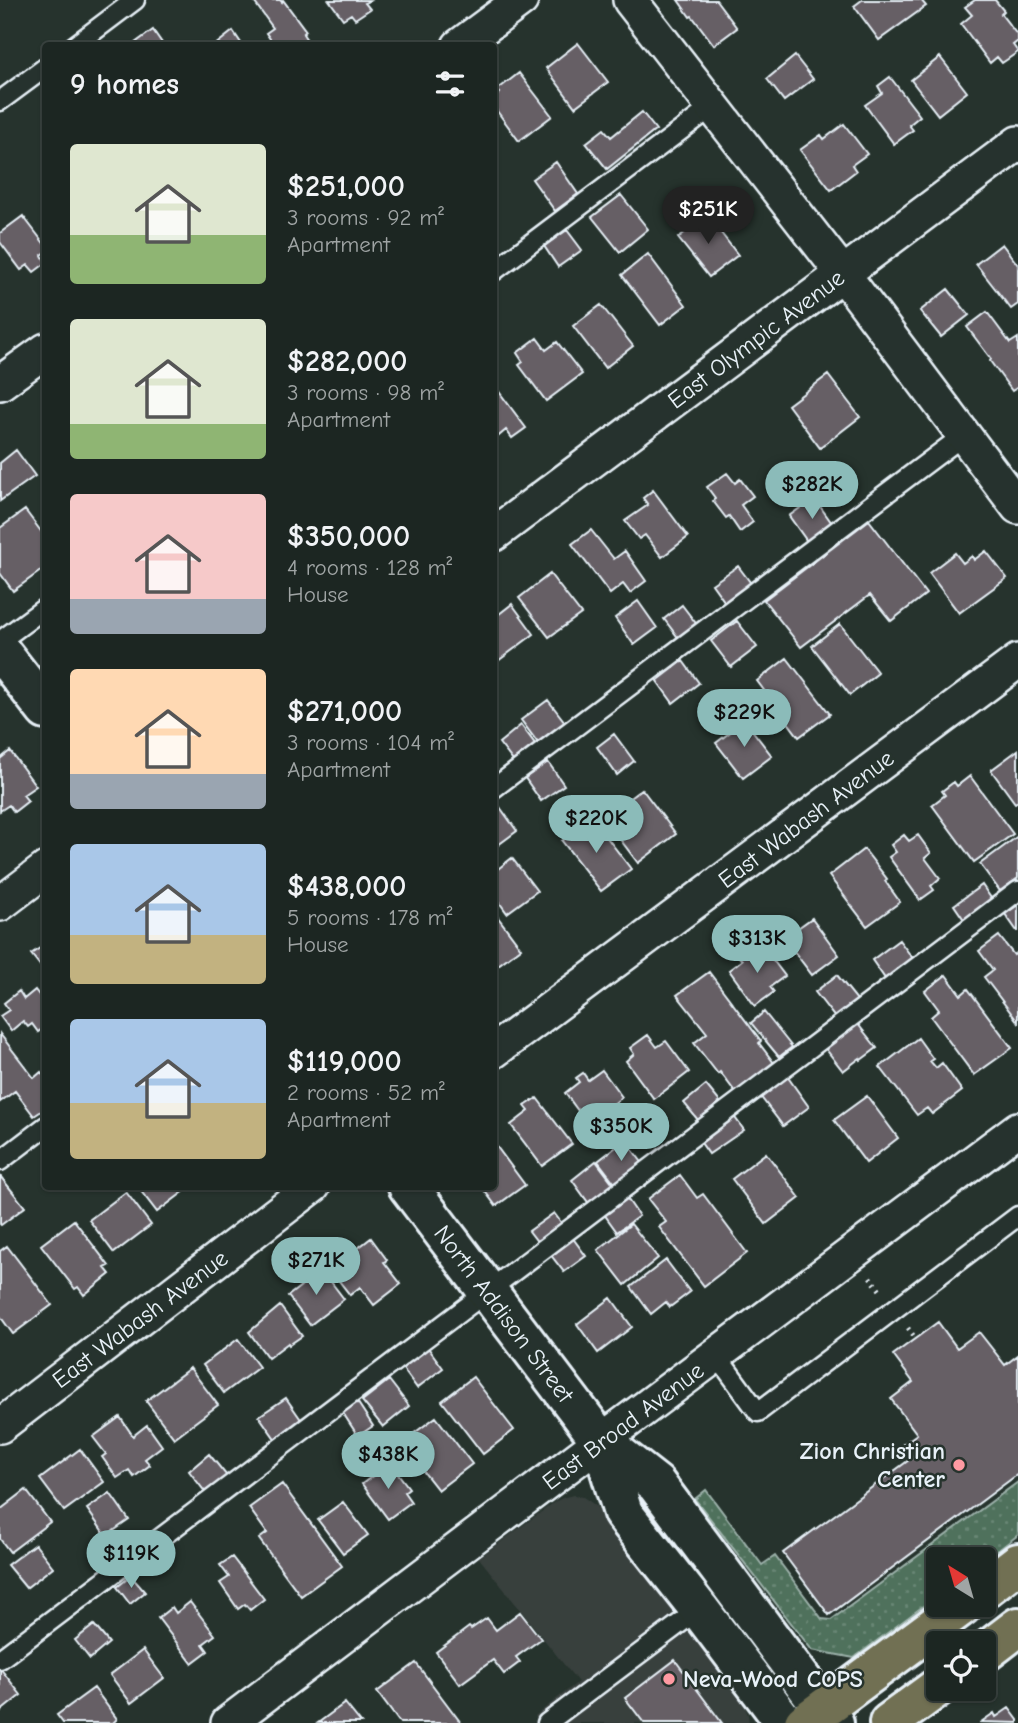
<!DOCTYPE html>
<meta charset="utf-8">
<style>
body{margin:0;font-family:"Comic Neue",sans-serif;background:#29322f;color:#f1f3f6;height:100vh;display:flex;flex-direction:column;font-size:26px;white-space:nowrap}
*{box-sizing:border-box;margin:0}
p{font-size:23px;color:#a0a5a5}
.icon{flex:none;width:38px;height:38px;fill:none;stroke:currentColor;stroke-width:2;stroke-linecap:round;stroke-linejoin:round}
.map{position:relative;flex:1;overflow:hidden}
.panel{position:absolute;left:42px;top:42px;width:455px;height:1148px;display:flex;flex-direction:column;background:#1c2622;border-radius:7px;box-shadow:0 2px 5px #0004,0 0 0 2px #3a4340}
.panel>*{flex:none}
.needle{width:46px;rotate:323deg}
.controls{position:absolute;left:926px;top:1547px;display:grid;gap:14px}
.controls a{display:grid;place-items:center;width:70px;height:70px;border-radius:7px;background:#1c2622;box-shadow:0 2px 5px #0004,0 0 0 2px #3a4340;font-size:35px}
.price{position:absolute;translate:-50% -60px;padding:0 16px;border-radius:24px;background:#8bbbb9;color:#111;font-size:23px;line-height:46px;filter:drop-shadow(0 2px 4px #0008)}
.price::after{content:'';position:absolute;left:50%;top:42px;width:21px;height:16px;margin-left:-10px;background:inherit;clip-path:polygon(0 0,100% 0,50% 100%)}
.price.selected{background:#222;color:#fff}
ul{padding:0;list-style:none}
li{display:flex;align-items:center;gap:21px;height:175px;padding:0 28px}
li span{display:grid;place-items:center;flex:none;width:196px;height:140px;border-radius:7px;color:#555}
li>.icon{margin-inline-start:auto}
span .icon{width:84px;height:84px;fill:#fffc;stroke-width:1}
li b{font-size:30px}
h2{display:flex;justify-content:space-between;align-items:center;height:84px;padding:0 28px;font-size:30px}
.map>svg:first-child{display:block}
.built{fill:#39403e}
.grass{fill:url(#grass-dots);stroke:#9cb1aa;stroke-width:2}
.building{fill:#665e65;stroke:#e8f1f8;stroke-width:2}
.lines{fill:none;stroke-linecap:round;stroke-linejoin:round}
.lane-casing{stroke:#e8f1f8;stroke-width:23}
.street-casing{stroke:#e8f1f8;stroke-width:38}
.secondary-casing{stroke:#e8f1f8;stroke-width:44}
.primary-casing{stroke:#e8f1f8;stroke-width:44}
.path{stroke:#e8f1f8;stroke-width:4.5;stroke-dasharray:2 5;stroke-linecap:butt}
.lane{stroke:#26332d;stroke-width:18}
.street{stroke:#26332d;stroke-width:33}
.secondary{stroke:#26332d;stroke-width:38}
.primary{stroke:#716f52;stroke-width:38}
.poi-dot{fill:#ff9aa2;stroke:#26332d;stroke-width:2.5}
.labels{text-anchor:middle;stroke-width:5;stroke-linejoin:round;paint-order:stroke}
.street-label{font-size:24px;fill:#e8f1f8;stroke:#26332d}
.poi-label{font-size:24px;font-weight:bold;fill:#e8f1f8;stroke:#26332d;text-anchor:end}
</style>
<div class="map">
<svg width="1018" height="1723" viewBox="0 0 1018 1723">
<defs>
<pattern id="grass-dots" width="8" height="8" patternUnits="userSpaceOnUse" patternTransform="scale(1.75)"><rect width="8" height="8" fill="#4f715c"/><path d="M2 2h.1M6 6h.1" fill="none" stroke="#688674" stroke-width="1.8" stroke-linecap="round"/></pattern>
</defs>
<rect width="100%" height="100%" fill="#26332d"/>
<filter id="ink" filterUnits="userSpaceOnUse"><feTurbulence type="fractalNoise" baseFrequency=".0143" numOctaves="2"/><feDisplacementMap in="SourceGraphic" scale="14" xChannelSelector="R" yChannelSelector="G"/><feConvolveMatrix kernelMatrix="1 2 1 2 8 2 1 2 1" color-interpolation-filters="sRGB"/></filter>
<g filter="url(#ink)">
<path class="built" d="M574,1495L583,1497L596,1506L742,1699L748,1715L749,1723H540L535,1716L578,1682L479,1558L556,1501L565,1497Z"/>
<path class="grass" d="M1018,1482V1535L984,1561V1559H938V1595L854,1658L812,1650L695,1499L706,1490L762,1565L775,1556L822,1619L831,1620Z"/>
<path class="building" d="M259,0H280L282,2L283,0L306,31L303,34L311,46H275L266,33L273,28L255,3Z
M329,0H370L365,3L370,9L355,19L351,14L343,19Z
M678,0H716L737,28L714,45L692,16L690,17Z
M862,0H921L926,6L879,40L854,6Z
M975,0H995L1004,11L1001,14L1018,36V41L1013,45L1018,52L1002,63L997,57L990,63L961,24L972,15L965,7Z
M153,30L164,46H131Z
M233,31L243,46H214Z
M578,43L608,82L575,107L546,68Z
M795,56L813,79L784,101L767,79Z
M940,57L967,92L938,115L911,80Z
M519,73L552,116L519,141L494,107V98L500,93L497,90Z
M890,77L920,116L909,125L913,130L894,144L865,105L882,93L878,86Z
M642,112L656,130L607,169L586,143L604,129L611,137Z
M844,124L867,154L852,165L856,171L831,190L800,150L821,135L824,139Z
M556,162L578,194L555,211L532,179Z
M621,195L648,229L620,252L592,217Z
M707,215L738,255L709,277L678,238Z
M23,216L46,246V252L42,255L46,263L34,272L28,265L21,270L0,242V233Z
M567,230L582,250L558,267L544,246Z
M1002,244L1018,265V304L1011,309L976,264Z
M648,254L686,305L660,325L622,275Z
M948,289L969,315L941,337L920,311Z
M601,305L633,346L605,368L573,326Z
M987,312L1010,343L1018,338V387L1012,391L990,361L991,359L967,327Z
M537,338L546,350L557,342L582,374L546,401L519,365L523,362L517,353Z
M828,375L860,417L820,448L788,405Z
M494,385L526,428L512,438L506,430L494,440Z
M16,450L35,476L0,501V463Z
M727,473L735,483L740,479L753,496L741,505L753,522L740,532L729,516L726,518L713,501L715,498L707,487Z
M653,490L688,537L662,557L645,535L639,539L625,521L648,505L643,498Z
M814,498L834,526L809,544L789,516Z
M25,510L46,538V567L13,591L0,573V528Z
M869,520L926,594L891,621L870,595L801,647L764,600Z
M591,530L614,559L625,551L646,581L630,593L623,584L610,594L572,544Z
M986,551L1007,578L959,613L929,573L955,553L963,563L972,556L974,560Z
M738,566L753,586L727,605L712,584Z
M550,574L581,614L549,637L519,598Z
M638,601L657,628L634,645L615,618Z
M512,604L534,634L494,664V618Z
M682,605L698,626L680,640L664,619Z
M737,621L757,647L731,667L711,641Z
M840,624L878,673L850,695L812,646Z
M787,658L830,714L799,737L757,681Z
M683,661L699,683L673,703L657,681Z
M548,700L568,726L541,747L521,720Z
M745,721L772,756L743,778L716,743Z
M521,725L539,749L517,766L499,743Z
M614,734L634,761L617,775L597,747Z
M1018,750V801L1015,803L991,770Z
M10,751L36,786L23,795L28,801L14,812L9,805L0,811V759Z
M548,762L564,785L541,801L525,778Z
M970,776L1013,834L974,862L932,805L945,795L942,791L954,782L957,786Z
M642,789L676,834L638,863L607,822L612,818L607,810L621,800L623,803Z
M497,803L517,831L494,848V806Z
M592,818L631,869L601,891L562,841Z
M904,835L909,841L918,835L931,853L925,858L940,878L931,886L934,890L920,900L889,857L896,852L891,845Z
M1018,836V878L1000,891L980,864Z
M864,849L887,879L885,881L900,902L867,926L829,876Z
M512,858L537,891L507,913L494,895V872Z
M982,885L993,901L965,921L954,905Z
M1018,905V931H1017L1005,914Z
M494,912L521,948L498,965L494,959Z
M812,918L839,955L812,975L784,938Z
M999,936L1014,955L1018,952V1022L984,977L993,970L979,951Z
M899,940L914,960L886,980L872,960Z
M46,944V973L31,954Z
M763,947L785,976L770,987L774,992L755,1006L729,970L742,960L739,957L749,950L753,955Z
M709,972L761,1041L759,1043L774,1063L736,1093L720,1072L718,1074L694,1043L707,1033L677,995Z
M837,975L858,1001L836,1019L815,992Z
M946,975L961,995L968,989L1012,1048L974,1075L931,1017L939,1010L925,991Z
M35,990L46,1004V1026L38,1032L32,1024L28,1027L23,1021L11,1031L0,1016L9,1010L4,1003L19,991L24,999Z
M764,1012L792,1047L779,1057L751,1023Z
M857,1023L877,1048L861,1060L860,1058L843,1071L825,1048Z
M0,1034L34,1078L41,1072L46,1078V1108L34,1116L15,1091L0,1102Z
M648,1035L657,1047L666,1041L689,1072L654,1099L626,1061L634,1054L630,1048Z
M918,1038L933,1059L930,1061L936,1068L942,1063L962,1091L932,1114L927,1108L917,1115L880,1067Z
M602,1070L622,1097L606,1110L608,1114L590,1127L565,1093L579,1082L576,1078L583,1073L588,1080Z
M787,1076L809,1107L783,1126L760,1096Z
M706,1085L720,1102L698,1120L684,1103Z
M867,1096L898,1138L866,1163L834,1120Z
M537,1098L572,1144L542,1166L511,1125L529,1111L525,1106Z
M733,1115L744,1130L709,1154L699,1140Z
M625,1140L644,1165L617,1186L598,1161Z
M494,1143L525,1185L496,1206L481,1186H494Z
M766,1153L800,1198L766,1224L732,1179Z
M596,1161L615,1186L590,1205L572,1180Z
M680,1175L697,1198L703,1194L747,1253L704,1286L659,1227L666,1222L648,1199Z
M0,1176L25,1207L1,1225L0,1224Z
M137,1186H183L186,1190L157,1212Z
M126,1192L151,1225L114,1253L89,1220Z
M626,1197L639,1216L617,1232L604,1214Z
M554,1213L563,1225L539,1244L529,1231Z
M74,1220L109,1266L105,1268L110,1274L84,1295L78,1287L75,1289L41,1245Z
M631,1224L658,1258L625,1285L598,1250Z
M572,1237L586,1256L564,1272L550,1254Z
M371,1238L387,1260L384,1262L401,1284L374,1305L360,1287L350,1295L336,1277L346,1269L340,1262Z
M7,1246L52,1305L13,1334L0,1316V1251Z
M666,1260L690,1292L670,1307L666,1302L651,1314L631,1287Z
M322,1270L344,1299L310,1325L288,1296Z
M611,1298L632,1327L598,1353L577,1324Z
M280,1306L302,1336L289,1345L288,1343L268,1358L249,1332Z
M938,1322L957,1348L979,1332L1005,1365L1018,1355V1474L829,1615L783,1553L913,1457L903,1444L917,1434L891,1399L913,1382L893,1355Z
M238,1339L259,1367L224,1393L203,1365Z
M426,1345L443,1368L417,1388L400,1365Z
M190,1368L218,1405L174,1438L146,1401Z
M473,1377L514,1430L483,1454L442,1401Z
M389,1380L409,1406L383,1427L362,1401Z
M286,1398L302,1421L276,1440L259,1416Z
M356,1400L373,1426L358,1436L341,1410Z
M120,1417L133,1436L147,1425L162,1446L145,1459L150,1465L134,1477L129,1470L117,1478L102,1457L106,1454L93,1437Z
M436,1417L472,1464L438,1490L401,1443Z
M80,1449L104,1482L64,1511L40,1479Z
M209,1454L227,1476L206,1493L189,1471Z
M390,1463L409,1488L404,1492L411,1502L388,1519L362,1484Z
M282,1484L342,1566L301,1596L259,1539L267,1533L249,1508Z
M26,1490L50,1522L10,1552L0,1539V1510Z
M110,1493L129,1520L106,1536L87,1509Z
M343,1502L368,1535L343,1553L318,1520Z
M35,1544L53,1567L26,1588L7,1565Z
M232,1557L264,1599L250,1610L245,1604L238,1609L220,1583L229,1577L220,1565Z
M131,1576L145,1592L130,1604L117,1587Z
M190,1602L215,1635L203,1644L208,1651L192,1663L158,1618L172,1607L176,1613Z
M520,1612L541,1639L516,1657L520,1662L504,1674L493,1660L460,1684L436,1652L469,1627L471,1629L487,1618L496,1630Z
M94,1625L109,1643L90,1659L75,1640Z
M143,1650L164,1678L131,1703L110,1675Z
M675,1660L722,1723H644L625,1698Z
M416,1663L461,1723H400L377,1692Z
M0,1668L21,1695L0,1712Z
M94,1688L117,1719L113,1723H63L57,1715Z
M345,1703L361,1723H318Z
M1009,1708L1018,1720V1723L981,1722L994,1713L996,1717Z"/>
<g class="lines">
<g class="lane-casing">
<path id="lane" d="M74,46L135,0
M0,101L46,67
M494,271L712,107
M0,641L46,607
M494,788L964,435
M0,1161L46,1126
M717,1356L758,1412L1018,1216
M0,1659L1018,891
M547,1723L699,1609"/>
</g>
<g class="street-casing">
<path id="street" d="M630,0L843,274L1018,507
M459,46L521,0
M0,383L46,350
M494,534L1018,143
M0,904L46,869
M494,1051L1018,661
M0,1426L313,1186
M228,1723L601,1441L1018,1129"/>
</g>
<g class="secondary-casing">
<path id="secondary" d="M0,651L46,710
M408,1186L601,1441L656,1484L834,1723
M601,1441L623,1513L699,1609L785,1723"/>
</g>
<g class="primary-casing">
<path id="primary" d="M984,1589L1018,1563
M984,1653L1018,1627
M804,1723L963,1605
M889,1723L938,1687"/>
</g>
<path class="path" d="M870,1277L882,1293
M908,1328L916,1339"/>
<use href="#lane" class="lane"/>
<use href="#street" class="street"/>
<use href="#secondary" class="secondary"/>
<use href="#primary" class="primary"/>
</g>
</g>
<g class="poi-dot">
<circle cx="959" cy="1465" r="7"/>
<circle cx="669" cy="1679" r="7"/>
</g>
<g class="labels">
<g class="street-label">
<text transform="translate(756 339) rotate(-37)" y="8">East Olympic Avenue</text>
<text transform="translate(806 819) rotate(-37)" y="8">East Wabash Avenue</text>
<text transform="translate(504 1314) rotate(53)" y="8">North Addison Street</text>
<text transform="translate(140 1319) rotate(-37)" y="8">East Wabash Avenue</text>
<text transform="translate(623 1426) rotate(-37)" y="8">East Broad Avenue</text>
</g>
<g class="poi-label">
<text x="945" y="1459">Zion Christian<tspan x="945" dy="28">Center</tspan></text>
<text x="683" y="1687" text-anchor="start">Neva-Wood COPS</text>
</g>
</g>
</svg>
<div class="controls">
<a><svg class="needle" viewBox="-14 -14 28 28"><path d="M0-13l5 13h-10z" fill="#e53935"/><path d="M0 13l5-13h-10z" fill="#a0a5a5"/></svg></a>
<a><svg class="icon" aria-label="locate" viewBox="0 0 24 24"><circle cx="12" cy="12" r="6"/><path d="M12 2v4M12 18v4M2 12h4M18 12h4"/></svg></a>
</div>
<b class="price selected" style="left:708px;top:246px">$251K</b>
<b class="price" style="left:812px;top:521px">$282K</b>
<b class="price" style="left:744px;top:749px">$229K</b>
<b class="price" style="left:596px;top:855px">$220K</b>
<b class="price" style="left:757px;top:975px">$313K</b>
<b class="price" style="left:621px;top:1163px">$350K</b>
<b class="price" style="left:316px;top:1297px">$271K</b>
<b class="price" style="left:388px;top:1491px">$438K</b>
<b class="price" style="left:131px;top:1590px">$119K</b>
<section class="panel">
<h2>9 homes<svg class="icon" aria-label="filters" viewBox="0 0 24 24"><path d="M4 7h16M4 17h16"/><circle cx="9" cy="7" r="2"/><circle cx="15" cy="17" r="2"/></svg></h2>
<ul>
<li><span style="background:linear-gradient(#dfe7d0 65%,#8fb573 0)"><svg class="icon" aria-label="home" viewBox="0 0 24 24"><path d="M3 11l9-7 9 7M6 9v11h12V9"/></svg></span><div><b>$251,000</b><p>3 rooms · 92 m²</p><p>Apartment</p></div></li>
<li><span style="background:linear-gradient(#dfe7d0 75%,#8fb573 0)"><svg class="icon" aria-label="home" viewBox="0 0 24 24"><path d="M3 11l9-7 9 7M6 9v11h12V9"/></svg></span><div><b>$282,000</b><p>3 rooms · 98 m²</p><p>Apartment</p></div></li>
<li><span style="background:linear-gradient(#f6c9c9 75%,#9aa5b1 0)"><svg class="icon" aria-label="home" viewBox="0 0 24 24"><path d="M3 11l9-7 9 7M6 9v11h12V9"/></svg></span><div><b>$350,000</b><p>4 rooms · 128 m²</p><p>House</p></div></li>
<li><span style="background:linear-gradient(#ffd9b3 75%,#9aa5b1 0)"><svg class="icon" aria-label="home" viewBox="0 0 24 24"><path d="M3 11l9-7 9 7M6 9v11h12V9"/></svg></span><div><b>$271,000</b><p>3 rooms · 104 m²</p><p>Apartment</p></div></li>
<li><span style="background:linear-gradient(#a9c7e8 65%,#c2b280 0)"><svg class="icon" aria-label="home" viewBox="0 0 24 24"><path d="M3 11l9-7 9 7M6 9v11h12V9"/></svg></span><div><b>$438,000</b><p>5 rooms · 178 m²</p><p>House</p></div></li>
<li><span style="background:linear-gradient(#a9c7e8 60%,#c2b280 0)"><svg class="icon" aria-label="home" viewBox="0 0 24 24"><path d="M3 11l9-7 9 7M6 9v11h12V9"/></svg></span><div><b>$119,000</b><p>2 rooms · 52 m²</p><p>Apartment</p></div></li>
</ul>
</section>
</div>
